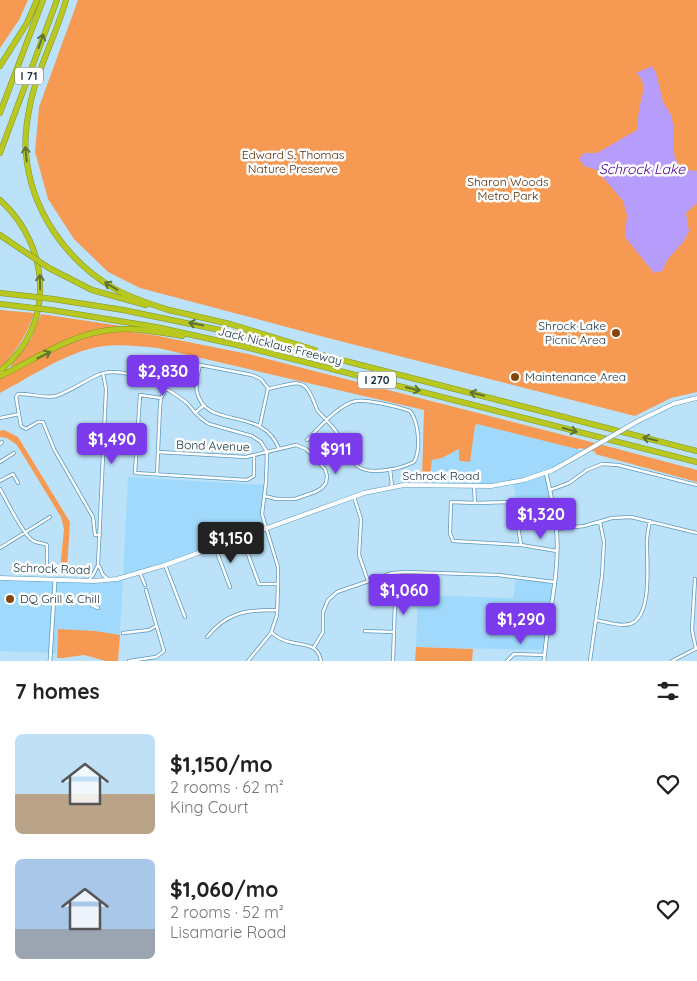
<!DOCTYPE html>
<meta charset="utf-8">
<style>
body{margin:0;font-family:Quicksand,sans-serif;background:#f6f6f6;color:#222;height:100vh;display:flex;flex-direction:column;font-size:19px;white-space:nowrap}
*{box-sizing:border-box;margin:0}
p{font-size:16px;color:#767676}
.icon{flex:none;width:28px;height:28px;fill:none;stroke:currentColor;stroke-width:2;stroke-linecap:round;stroke-linejoin:round}
.map{position:relative;height:661px;overflow:hidden}
.panel{display:flex;flex-direction:column;background:#fff;flex:1}
.panel>*{flex:none}
.price{position:absolute;translate:-50% -42px;padding:0 11px;border-radius:5px;background:#7c3aed;color:#fff;font-size:16px;line-height:32px;filter:drop-shadow(0 1px 2px #0008)}
.price::after{content:'';position:absolute;left:50%;top:30px;width:15px;height:11px;margin-left:-8px;background:inherit;clip-path:polygon(0 0,100% 0,50% 100%)}
.price.on{background:#222;color:#fff}
ul{padding:0;list-style:none}
li{display:flex;align-items:center;gap:15px;height:125px;padding:0 15px}
li span{display:grid;place-items:center;flex:none;width:140px;height:100px;border-radius:8px;color:#555}
li>.icon{margin-inline-start:auto}
span .icon{width:60px;height:60px;fill:#fffc;stroke-width:1}
li b{font-size:21px}
h2{display:flex;justify-content:space-between;align-items:center;height:60px;padding:0 15px;font-size:21px}
.map>svg:first-child{display:block}
.built{fill:#a0d9fc}
.green{fill:#f69952}
.water{fill:#b69cfb}
.lines{fill:none;stroke-linecap:round;stroke-linejoin:round}
.minor-casing{stroke:#5a99bd;stroke-width:4}
.tertiary-casing{stroke:#5a99bd;stroke-width:4.5}
.secondary-casing{stroke:#5a99bd;stroke-width:5}
.motorway-casing{stroke:#7f932b;stroke-width:6}
.minor{stroke:#fff;stroke-width:2.5}
.tertiary{stroke:#fff;stroke-width:3}
.secondary{stroke:#fff;stroke-width:4}
.motorway{stroke:#b8c820;stroke-width:5}
.secondary-bridge-casing{stroke:#5a99bd;stroke-width:5;stroke-linecap:butt}
.motorway-bridge-casing{stroke:#7f932b;stroke-width:6;stroke-linecap:butt}
.secondary-bridge{stroke:#fff;stroke-width:4}
.motorway-bridge{stroke:#b8c820;stroke-width:5}
.oneway{stroke:#5e7431}
.poi-dot{fill:#85450b;stroke:#fdfdfd;stroke-width:2}
.labels{text-anchor:middle;stroke-width:5;stroke-linejoin:round;paint-order:stroke}
.shield{fill:#fdfdfd;stroke:#5b6e78;stroke-width:1}
.shield-label{font-size:11px;font-weight:bold;fill:#15303f}
.park-label{font-size:12px;fill:#572c05;stroke:#fdfdfd}
.poi-label{font-size:12px;fill:#15303f;stroke:#fdfdfd;text-anchor:start}
.street-label{font-size:12px;fill:#15303f;stroke:#fdfdfd}
.water-label{font-size:14px;font-style:italic;fill:#4e0199;stroke:#fdfdfd}
</style>
<div class="map">
<svg width="697" height="661" viewBox="0 0 697 661">
<rect width="100%" height="100%" fill="#bce2f9"/>
<path class="built" d="M477,424L586,451L545,474L555,511L521,518L513,483L493,485H430L432,460L434,459L442,458L459,449V459L460,461L470,462L475,426Z
M128,477L266,485L262,509L266,528L142,572L123,576L120,635L95,631L58,629L56,653L0,651V576L90,580L123,576Z
M516,578L549,583L553,587L545,650L416,647L418,595L513,598Z"/>
<path class="green" d="M0,0H28L19,20L0,48Z
M78,0H697V392L671,398L635,416L328,338L140,288L108,272L74,239L48,199L35,152L39,107Z
M0,310L34,313C27,335 16,352 0,368Z
M41,314L121,326V327C82,328 46,351 12,368L11,366L31,339Z
M123,331L153,335L248,354L595,443L697,470V482L595,454L596,452L580,448L577,449L477,424L475,426L470,462L460,461L459,459V449L442,458L432,460L430,477L422,478L424,410L158,348C137,346 114,343 93,348C63,355 28,378 0,393V379C30,364 66,339 99,333C107,332 115,332 123,331Z
M4,430L18,437L70,522L67,570L65,572L60,570L64,529L61,517L17,445L7,438L0,437V431Z
M58,629L95,631L120,635L118,661H106L84,655L63,658H57Z
M416,647L473,649L472,661H415Z"/>
<path class="water" d="M652,66L656,73L663,102L671,115L674,129L673,146L675,158L682,169L697,171V203L686,213L689,231L684,241L668,259L662,271L654,273L625,237L627,215L623,201L597,170L584,166L579,159L584,153H597L637,130C638,123 638,116 639,110C641,96 649,84 636,73Z"/>
<g class="lines">
<g class="minor-casing">
<path id="minor" d="M200,365C198,373 195,384 197,392C206,431 263,405 279,449
M154,383L158,363L161,358H164L252,375L261,379L268,388L260,425
M268,389C300,382 305,375 317,410C323,417 330,423 335,430C343,441 347,454 355,464C367,477 400,469 414,462C421,450 419,422 410,411C399,407 367,399 356,401C339,404 319,428 307,440
M161,398L140,395L135,473L247,480L254,476V456
M195,413L204,405
M0,418L19,414
M0,444L2,442
M158,452L246,457L296,445L306,449L325,469L327,476L326,483L322,488L315,492L295,499H277L264,496
M0,462L14,453
M390,469L392,486
M157,474L160,406L161,398L166,389
M0,481L13,474L18,483
M474,486L475,503
M0,489C7,501 22,533 32,540C37,544 42,542 47,545V566
M550,490L569,483L587,470L602,464L618,465L697,485
M354,497L361,519L359,555L368,581
M557,529L584,526L612,518L631,517L697,533
M100,535H95L93,517L54,449L43,422H38L26,429L21,426L16,397L18,394C30,393 44,399 56,396C71,391 84,381 98,375C116,367 141,377 157,384C168,389 178,396 187,403C194,411 199,419 209,424L252,436L261,442L267,452L266,482L262,514L278,567V584L277,615L271,633L248,661
M242,538L259,584H278
M521,545L515,508L510,502L475,503L451,502L450,533L453,541L521,545L557,551
M215,547L230,587
M0,548L50,517
M165,565L185,617
M99,566L103,575L108,579
M140,573L145,585
M387,575L395,602L393,661
M695,579L692,630L696,649
M88,581L93,575L98,565L106,389L103,373
M91,605L98,608
M596,620C606,622 620,627 630,624C652,617 647,566 647,548C646,539 648,530 650,521
M365,631L393,632
M123,633L149,630L156,626
M272,633C277,637 283,641 290,642C304,646 318,643 321,661
M207,637C227,612 246,610 277,610
M314,647L323,632V612L328,600L337,592L392,573L406,572L498,575L554,582
M129,661L156,657L164,651L146,590
M507,661L514,654L545,655
M590,661L602,576L604,542L600,522
M672,661L697,648"/>
</g>
<g class="tertiary-casing">
<path id="tertiary" d="M50,661L55,580
M544,661C547,620 559,579 557,538C556,516 551,494 546,473"/>
</g>
<g class="secondary-casing">
<path id="secondary" d="M638,421L673,404L697,398
M0,578L94,581L117,579L165,565L364,493L404,485L491,486L524,480L553,470L581,454"/>
</g>
<g class="motorway-casing">
<path id="motorway" d="M66,0C56,36 37,69 30,105C27,120 24,138 26,154C31,210 66,261 115,289C133,299 153,305 172,311
M0,66L27,23L37,0
M0,113L43,0
M0,153L57,0
M0,200C51,246 56,326 0,371
M0,235L25,252
M49,268L92,290L146,305
M0,293L27,296
M53,299L123,310L244,335L697,451
M0,304L25,307
M51,310L156,327L242,346L697,462
M169,310L230,324L315,350
M0,376C35,360 70,334 110,330C134,327 158,332 182,336"/>
</g>
<use href="#minor" class="minor"/>
<use href="#tertiary" class="tertiary"/>
<use href="#secondary" class="secondary"/>
<use href="#motorway" class="motorway"/>
<g class="secondary-bridge-casing">
<path id="secondary-bridge" d="M581,454L638,421"/>
</g>
<g class="motorway-bridge-casing">
<path id="motorway-bridge" d="M25,252L49,268
M27,296L53,299
M25,307L51,310"/>
</g>
<use href="#secondary-bridge" class="secondary-bridge"/>
<use href="#motorway-bridge" class="motorway-bridge"/>
</g>
<defs><path id="oneway-shaft" d="M-6 0H5M1.5-3L5.5 0L1.5 3" fill="none" stroke-width="1.6" stroke-linecap="round" stroke-linejoin="round" transform="scale(1.25)"/></defs>
<g class="oneway">
<use href="#oneway-shaft" transform="translate(41 41) rotate(-70)"/>
<use href="#oneway-shaft" transform="translate(26 154) rotate(-95)"/>
<use href="#oneway-shaft" transform="translate(40 282) rotate(-91)"/>
<use href="#oneway-shaft" transform="translate(111 286) rotate(-149)"/>
<use href="#oneway-shaft" transform="translate(196 324) rotate(-168)"/>
<use href="#oneway-shaft" transform="translate(44 355) rotate(-27)"/>
<use href="#oneway-shaft" transform="translate(413 389) rotate(14)"/>
<use href="#oneway-shaft" transform="translate(477 394) rotate(-166)"/>
<use href="#oneway-shaft" transform="translate(570 430) rotate(15)"/>
<use href="#oneway-shaft" transform="translate(650 439) rotate(-166)"/>
</g>
<g class="poi-dot">
<circle cx="616" cy="333" r="5"/>
<circle cx="515" cy="377" r="5"/>
<circle cx="10" cy="599" r="5"/>
</g>
<g class="labels">
<g class="shield">
<rect x="15" y="67.5" width="28" height="17" rx="4"/>
<rect x="358" y="371.5" width="38" height="17" rx="4"/>
</g>
<g class="shield-label">
<text x="29" y="80">I 71</text>
<text x="377" y="384">I 270</text>
</g>
<g class="park-label">
<text x="293" y="159">Edward S. Thomas<tspan x="293" dy="14">Nature Preserve</tspan></text>
<text x="508" y="186">Sharon Woods<tspan x="508" dy="14">Metro Park</tspan></text>
</g>
<g class="poi-label">
<text x="606" y="330" text-anchor="end">Shrock Lake<tspan x="606" dy="14">Picnic Area</tspan></text>
<text x="525" y="381">Maintenance Area</text>
<text x="20" y="603">DQ Grill &amp; Chill</text>
</g>
<g class="street-label">
<text transform="translate(280 346) rotate(14)" y="4">Jack Nicklaus Freeway</text>
<text transform="translate(213 446) rotate(2)" y="4">Bond Avenue</text>
<text x="441" y="480">Schrock Road</text>
<text transform="translate(52 569) rotate(2)" y="4">Schrock Road</text>
</g>
<g class="water-label">
<text x="642" y="174">Schrock Lake</text>
</g>
</g>
</svg>
<b class="price" style="left:163px;top:397px">$2,830</b>
<b class="price" style="left:112px;top:465px">$1,490</b>
<b class="price" style="left:336px;top:475px">$911</b>
<b class="price" style="left:541px;top:540px">$1,320</b>
<b class="price on" style="left:231px;top:564px">$1,150</b>
<b class="price" style="left:404px;top:616px">$1,060</b>
<b class="price" style="left:521px;top:645px">$1,290</b>
</div>
<section class="panel">
<h2>7 homes<svg class="icon" aria-label="filters" viewBox="0 0 24 24"><path d="M4 7h16M4 17h16"/><circle cx="9" cy="7" r="2"/><circle cx="15" cy="17" r="2"/></svg></h2>
<ul>
<li><span style="background:linear-gradient(#bfe0f5 60%,#b9a48a 0)"><svg class="icon" aria-label="home" viewBox="0 0 24 24"><path d="M3 11l9-7 9 7M6 9v11h12V9"/></svg></span><div><b>$1,150/mo</b><p>2 rooms · 62 m²</p><p>King Court</p></div><svg class="icon" aria-label="heart" viewBox="0 0 24 24"><path d="M12 20l-8-8c-3-5 5-10 8-4 3-6 11-1 8 4z"/></svg></li>
<li><span style="background:linear-gradient(#a9c7e8 70%,#9aa5b1 0)"><svg class="icon" aria-label="home" viewBox="0 0 24 24"><path d="M3 11l9-7 9 7M6 9v11h12V9"/></svg></span><div><b>$1,060/mo</b><p>2 rooms · 52 m²</p><p>Lisamarie Road</p></div><svg class="icon" aria-label="heart" viewBox="0 0 24 24"><path d="M12 20l-8-8c-3-5 5-10 8-4 3-6 11-1 8 4z"/></svg></li>
</ul>
</section>
